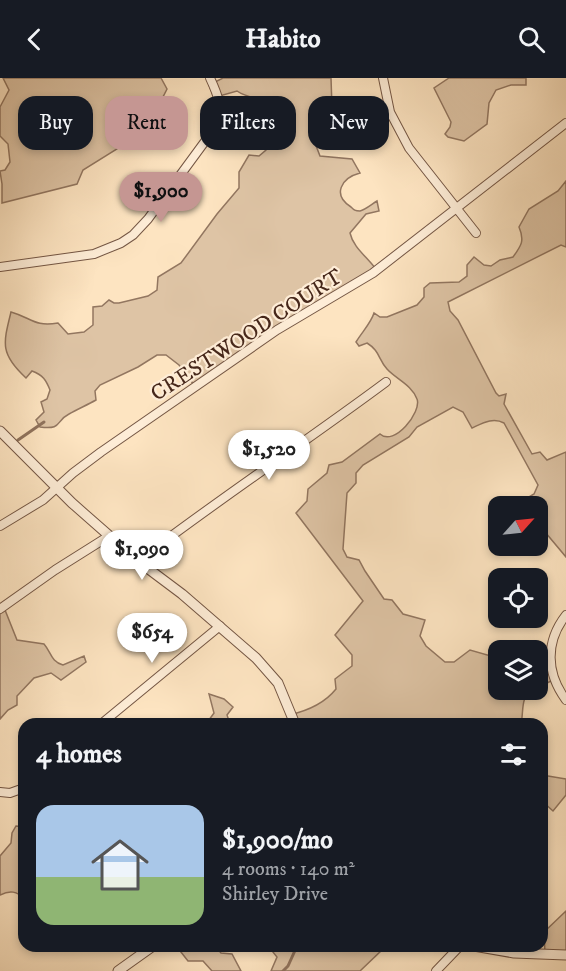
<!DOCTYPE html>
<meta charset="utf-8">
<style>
body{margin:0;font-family:"IM FELL DW Pica",serif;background:#20242c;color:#f1f3f6;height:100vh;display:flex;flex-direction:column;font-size:22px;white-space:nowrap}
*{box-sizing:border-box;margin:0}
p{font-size:20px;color:#9ea1a6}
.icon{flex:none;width:33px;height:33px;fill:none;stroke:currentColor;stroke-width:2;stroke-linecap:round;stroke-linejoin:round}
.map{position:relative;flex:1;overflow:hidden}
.side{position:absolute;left:18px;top:640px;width:530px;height:234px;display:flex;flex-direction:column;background:#171b24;border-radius:18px;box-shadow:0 3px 9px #0003}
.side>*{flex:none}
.top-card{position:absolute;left:18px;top:18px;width:531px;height:54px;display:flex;gap:12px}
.needle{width:39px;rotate:63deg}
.tools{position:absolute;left:488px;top:418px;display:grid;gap:12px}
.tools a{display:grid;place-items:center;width:60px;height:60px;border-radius:12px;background:#171b24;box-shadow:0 3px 9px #0003;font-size:30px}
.price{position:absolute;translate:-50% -51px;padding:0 14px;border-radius:21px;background:#fff;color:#222;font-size:20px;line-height:39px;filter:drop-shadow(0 2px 3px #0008)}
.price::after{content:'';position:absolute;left:50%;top:36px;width:18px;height:14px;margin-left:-9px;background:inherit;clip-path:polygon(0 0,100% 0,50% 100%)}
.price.selected{background:#c59692;color:#111}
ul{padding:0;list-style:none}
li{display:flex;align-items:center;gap:18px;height:150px;padding:0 18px}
li span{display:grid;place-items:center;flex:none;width:168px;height:120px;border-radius:18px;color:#555}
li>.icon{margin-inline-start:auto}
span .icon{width:72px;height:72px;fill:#fffc;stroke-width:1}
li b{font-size:26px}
h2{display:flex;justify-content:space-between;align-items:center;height:72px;padding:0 18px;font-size:26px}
.chip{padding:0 21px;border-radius:18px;background:#171b24;box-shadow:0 3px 9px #0003;font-size:21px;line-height:54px}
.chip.selected{background:#c59692;color:#111}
header{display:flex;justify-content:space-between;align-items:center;height:78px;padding:0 18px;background:#171b24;font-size:27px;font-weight:700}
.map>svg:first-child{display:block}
.green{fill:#dec4a5;stroke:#927660;stroke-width:1.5}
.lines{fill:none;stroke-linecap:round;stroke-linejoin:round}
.stream{stroke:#8f725c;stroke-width:3}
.minor-casing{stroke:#745644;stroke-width:10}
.tertiary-casing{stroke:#745644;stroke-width:11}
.minor{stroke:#feedd7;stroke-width:8}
.tertiary{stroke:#feedd7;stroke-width:9}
.labels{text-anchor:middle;stroke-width:4.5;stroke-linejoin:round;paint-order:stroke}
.street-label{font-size:22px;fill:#46271a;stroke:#feedd7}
</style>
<header><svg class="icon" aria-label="back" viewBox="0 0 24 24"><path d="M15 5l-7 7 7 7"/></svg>Habito<svg class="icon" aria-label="search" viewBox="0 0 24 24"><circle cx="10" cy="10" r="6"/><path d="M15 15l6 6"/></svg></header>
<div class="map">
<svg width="566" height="893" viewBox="0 0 566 893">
<rect width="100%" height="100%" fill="#fde4c1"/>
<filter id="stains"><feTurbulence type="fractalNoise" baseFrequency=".00333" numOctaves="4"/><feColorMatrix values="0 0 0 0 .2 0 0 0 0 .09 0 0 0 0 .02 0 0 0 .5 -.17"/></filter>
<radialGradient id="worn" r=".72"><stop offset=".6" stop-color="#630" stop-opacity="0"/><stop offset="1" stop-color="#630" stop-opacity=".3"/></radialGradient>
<path class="green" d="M3,0H161L167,11L162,21L165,42L148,48L117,71L83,92L77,106L2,125V106L0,93L5,92L10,84L8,66L0,58V29L9,12Z
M223,0H331L332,29L338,45L320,53L315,65L320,78L352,81L360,95C341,100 332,117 351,129C354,132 355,133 360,133C365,132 372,126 377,123L379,133L366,136L350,155C353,169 367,179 375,190L194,307L179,287L166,277H157L138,289L100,307L95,313L96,322C87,327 78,331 69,336C55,343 63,352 40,349L36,342L44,334L41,324L47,321L50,312C46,302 43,297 32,293L26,300C0,276 3,266 11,234C32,240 34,249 58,245L68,256L84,254L93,247V229L102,228L109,222L114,225H119L148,218L157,212L158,199L181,185L217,136L239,110V94L249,77L259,78L266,72L275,36L273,26C261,19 248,21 237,13L216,19L213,17L209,7Z
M449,0H526V7H511L496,12L489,25L487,46L464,63L448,59L445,56L450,49L451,44L434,10Z
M566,103V169L561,167L448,224L450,233L458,242L496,315L499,318L506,316L504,326L532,376L540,374L547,382L566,374V479L540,448H537V429H525L524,422L534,416L538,407L504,345C493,339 483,345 472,350L463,334L453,329L417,349L409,359L363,387L356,395V405L347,415L343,471L347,479L359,482L365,493L384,521L392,522L403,536L425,542L420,558L426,568L445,584H454L470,572L498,580V612H533C520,618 524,633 521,646H292L289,637C307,633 324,626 336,611L335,601L352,588V577L335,557L363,523L296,435L307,423L308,411L327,395L329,387L342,384L380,356C394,369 422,334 417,321C412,307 396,301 387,291C378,281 380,273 367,265L359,268L356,264C362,254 371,245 374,235L380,239H387L417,227L424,219V210L430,205L459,204L467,198V187L474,179L484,187L491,188L500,182L513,179C521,168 525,163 519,149L529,131L558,113Z
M0,532H5L17,562L44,566C51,574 51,584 63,587L84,578L86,584L61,602L51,595L34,600L17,618V627L8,632L0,641Z
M548,584L553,602L537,610V587Z
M209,616L224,621L233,629L227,637L230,646H206L214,635Z
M542,697L566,701V717L553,733L542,723Z
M16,748L24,749V821C17,813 10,812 0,817V778L11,765L12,755Z
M566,833V878L545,876L544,854Z
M177,869H216L221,875L232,876L241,893H212L203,883H188Z
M339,869L347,872L384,870L360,893H271L277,879L269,869Z"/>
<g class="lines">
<path class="stream" d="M18,362L44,344
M283,893L288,888L297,868"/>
<g class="minor-casing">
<path id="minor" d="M383,0L390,34L409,70L476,155
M0,189L94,176L121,165L133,157L148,141L217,47C224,31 217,15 210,0
M0,448L43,422L73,395L101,374L277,252L373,195L566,45
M138,483C219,421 304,365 386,304
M0,531L55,492L109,458
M566,537C545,564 546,595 566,622
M101,646L220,548
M0,714L10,715L24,710
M436,893L460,868"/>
</g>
<g class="tertiary-casing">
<path id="tertiary" d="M0,353L72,425L138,483L182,516L256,580L278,605L295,646
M474,868L514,875L566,877
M118,893L153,868"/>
</g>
<use href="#minor" class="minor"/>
<use href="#tertiary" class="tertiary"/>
</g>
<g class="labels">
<g class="street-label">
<text transform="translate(246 256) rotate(-33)" y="8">CRESTWOOD COURT</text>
</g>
</g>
<rect width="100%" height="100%" filter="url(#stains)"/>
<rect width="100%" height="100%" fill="url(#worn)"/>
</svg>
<div class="tools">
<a><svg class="needle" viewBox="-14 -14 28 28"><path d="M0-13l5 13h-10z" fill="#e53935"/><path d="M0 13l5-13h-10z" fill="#9ea1a6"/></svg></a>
<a><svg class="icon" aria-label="locate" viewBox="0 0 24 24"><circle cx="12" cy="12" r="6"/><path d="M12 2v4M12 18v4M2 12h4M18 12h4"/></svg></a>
<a><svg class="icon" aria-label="layers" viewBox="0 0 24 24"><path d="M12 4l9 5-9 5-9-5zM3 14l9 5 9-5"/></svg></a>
</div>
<b class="price selected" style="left:161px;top:145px">$1,900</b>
<b class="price" style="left:269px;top:403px">$1,520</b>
<b class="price" style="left:142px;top:503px">$1,090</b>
<b class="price" style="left:152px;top:586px">$654</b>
<div class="top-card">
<a class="chip">Buy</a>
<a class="chip selected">Rent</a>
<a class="chip">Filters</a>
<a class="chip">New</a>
</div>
<section class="side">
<h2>4 homes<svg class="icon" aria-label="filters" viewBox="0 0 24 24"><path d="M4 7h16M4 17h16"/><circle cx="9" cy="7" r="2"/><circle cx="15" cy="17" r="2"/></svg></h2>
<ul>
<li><span style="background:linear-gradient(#a9c7e8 60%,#8fb573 0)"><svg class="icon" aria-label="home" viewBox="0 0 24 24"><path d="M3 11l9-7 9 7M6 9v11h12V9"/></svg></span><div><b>$1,900/mo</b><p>4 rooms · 140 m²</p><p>Shirley Drive</p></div></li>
</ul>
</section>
</div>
